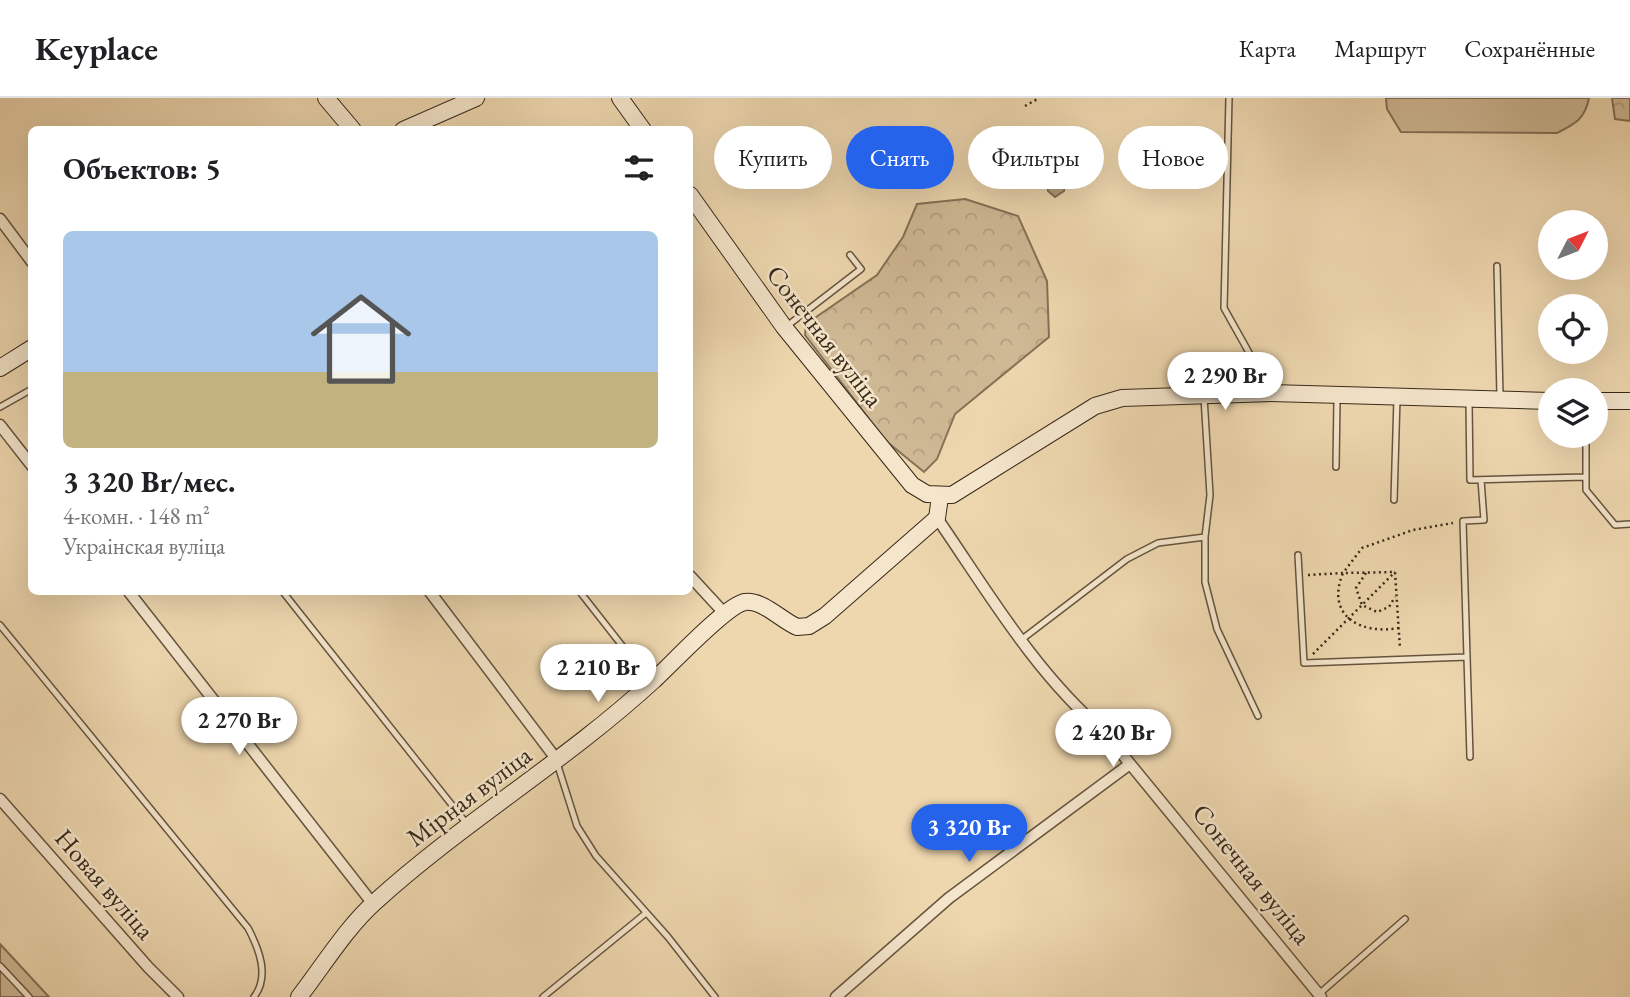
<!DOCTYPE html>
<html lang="ru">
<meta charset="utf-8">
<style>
body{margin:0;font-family:"EB Garamond",serif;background:#f2f2f2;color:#202124;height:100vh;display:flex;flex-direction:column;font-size:26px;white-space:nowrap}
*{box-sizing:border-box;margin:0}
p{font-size:23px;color:#757577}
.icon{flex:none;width:38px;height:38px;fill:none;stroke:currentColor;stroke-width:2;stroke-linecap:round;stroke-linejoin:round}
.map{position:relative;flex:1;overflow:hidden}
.details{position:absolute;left:28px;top:28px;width:665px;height:469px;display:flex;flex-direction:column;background:#fff;border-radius:10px;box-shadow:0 7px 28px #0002}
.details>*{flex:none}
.top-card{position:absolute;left:714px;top:28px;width:665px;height:63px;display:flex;gap:14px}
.needle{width:46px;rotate:48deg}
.tools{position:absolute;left:1538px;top:112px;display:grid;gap:14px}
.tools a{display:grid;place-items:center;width:70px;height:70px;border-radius:50%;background:#fff;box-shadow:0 7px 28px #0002;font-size:35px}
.price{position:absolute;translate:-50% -60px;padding:0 16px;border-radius:24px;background:#fff;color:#222;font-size:23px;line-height:46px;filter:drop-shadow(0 2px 4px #0008)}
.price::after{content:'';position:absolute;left:50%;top:42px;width:21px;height:16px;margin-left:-10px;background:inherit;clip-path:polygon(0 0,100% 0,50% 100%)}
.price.selected{background:#2563eb;color:#fff}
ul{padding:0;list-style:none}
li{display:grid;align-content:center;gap:14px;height:371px;padding:0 35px}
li+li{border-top:2px solid #e0e0e0}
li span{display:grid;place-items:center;height:217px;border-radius:10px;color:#555}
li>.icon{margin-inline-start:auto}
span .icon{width:126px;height:126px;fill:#fffc;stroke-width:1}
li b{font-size:30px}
h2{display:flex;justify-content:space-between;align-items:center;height:84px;padding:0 35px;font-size:30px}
.pill{padding:0 24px;border-radius:32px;background:#fff;box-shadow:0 7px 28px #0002;font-size:24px;line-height:63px}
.pill.selected{background:#2563eb;color:#fff}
header{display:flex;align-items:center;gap:42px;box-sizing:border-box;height:98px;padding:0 35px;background:#fff;border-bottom:2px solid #e0e0e0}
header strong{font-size:33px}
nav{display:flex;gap:38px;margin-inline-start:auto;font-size:24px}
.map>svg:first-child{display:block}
.grass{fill:#cfb995;stroke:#847156;stroke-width:2}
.forest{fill:url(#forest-crowns);stroke:#847156;stroke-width:2}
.water{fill:url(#water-waves);stroke:#806e54;stroke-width:2}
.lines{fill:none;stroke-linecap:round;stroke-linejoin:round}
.lane-casing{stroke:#66543e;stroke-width:8}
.street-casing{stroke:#66543e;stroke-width:13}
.secondary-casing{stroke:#382918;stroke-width:18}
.path{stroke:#382918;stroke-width:2.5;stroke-dasharray:2 3.5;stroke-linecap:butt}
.lane{stroke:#f4e5cb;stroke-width:5}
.street{stroke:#f4e5cb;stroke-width:10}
.secondary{stroke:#f4e5cb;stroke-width:16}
.labels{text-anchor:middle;stroke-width:5;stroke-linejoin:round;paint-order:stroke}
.street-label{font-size:26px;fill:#382918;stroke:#f4e5cb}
</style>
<header>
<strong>Keyplace</strong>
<nav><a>Карта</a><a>Маршрут</a><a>Сохранённые</a></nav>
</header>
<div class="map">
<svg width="1630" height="899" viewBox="0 0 1630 899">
<defs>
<pattern id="forest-crowns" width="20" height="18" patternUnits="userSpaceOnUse" patternTransform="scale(1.75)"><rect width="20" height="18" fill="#cfb995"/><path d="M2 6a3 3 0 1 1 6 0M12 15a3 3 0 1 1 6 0" fill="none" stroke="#b29f80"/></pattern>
<pattern id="water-waves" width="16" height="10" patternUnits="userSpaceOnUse" patternTransform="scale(1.75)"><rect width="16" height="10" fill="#b09c7c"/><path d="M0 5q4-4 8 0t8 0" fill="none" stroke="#907f65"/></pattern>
</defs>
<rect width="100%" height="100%" fill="#eed7af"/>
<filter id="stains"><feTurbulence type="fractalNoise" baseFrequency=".00286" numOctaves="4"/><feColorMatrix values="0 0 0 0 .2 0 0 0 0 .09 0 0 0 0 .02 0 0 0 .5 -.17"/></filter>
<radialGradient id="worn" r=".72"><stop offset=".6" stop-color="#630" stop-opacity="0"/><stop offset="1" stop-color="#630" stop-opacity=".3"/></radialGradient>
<path class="grass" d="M1386,0H1589C1585,21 1575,26 1557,35L1401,34L1387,11Z
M0,846L49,899H0Z"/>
<path class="forest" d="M1612,0H1630V23L1615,21Z
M965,101L1018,118L1047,183L1049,239L955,316L937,361L924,374L886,343L805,237L806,226L877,177L903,139L917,106Z"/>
<path class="water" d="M1056,58L1066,81L1064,93L1055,99L1048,93L1044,59Z"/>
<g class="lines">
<g class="lane-casing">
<path id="lane" d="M1229,0L1224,210L1270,292
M1497,168L1500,298
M787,228L861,171L850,157
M1204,299L1210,397L1205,439V484L1217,531L1258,618
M1469,304L1470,382L1586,379
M0,309L32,291
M1586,338V392L1615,427L1630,426
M1336,369L1337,301
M1394,402L1397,300
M1298,457L1304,565L1467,559L1463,423L1484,422L1481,382
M283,494L467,726
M580,494L649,582
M0,527L248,830C259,851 270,878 254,899
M1021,542L1127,461L1158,445L1205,439
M1467,559L1470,659
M557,665L577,728L596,758L668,839L715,899
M0,868L29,899
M1319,896L1405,821
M543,899L646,815"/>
</g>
<g class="street-casing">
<path id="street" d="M0,121L32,164
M0,327L32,368
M937,420C988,494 1035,575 1104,634L1321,899
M690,478L725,516
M129,494L373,806
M430,494L557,662
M0,701L148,869L178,899
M836,899L949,800L1130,666"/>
</g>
<g class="secondary-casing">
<path id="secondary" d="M326,0L353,32
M620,0L643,32
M403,32L476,0
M690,97L784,229L912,387L927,396L952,397L1095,308L1122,300L1271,295L1550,303
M0,270L32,250
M1596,303H1630
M299,899C323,868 346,830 375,804C463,724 566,663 653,583C671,567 726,507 745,504C763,502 781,522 797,529L809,528L825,518L937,420L940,399"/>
</g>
<path class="path" d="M1025,8L1039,0
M1366,475L1356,490L1362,507L1377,514L1389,509L1395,499
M1308,477L1343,475L1362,450L1413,432L1453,425
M1399,530C1361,537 1325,518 1343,475L1395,474L1400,551
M1313,556L1395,474"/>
<use href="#lane" class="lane"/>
<use href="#street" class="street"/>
<use href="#secondary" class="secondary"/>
</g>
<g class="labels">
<g class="street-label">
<text transform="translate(825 238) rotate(52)" y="9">Сонечная вуліца</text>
<text transform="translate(469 698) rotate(-37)" y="9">Мірная вуліца</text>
<text transform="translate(1252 776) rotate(51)" y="9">Сонечная вуліца</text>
<text transform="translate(105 786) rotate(49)" y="9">Новая вуліца</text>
</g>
</g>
<rect width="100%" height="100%" filter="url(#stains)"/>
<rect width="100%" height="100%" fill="url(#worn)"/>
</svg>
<div class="tools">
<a><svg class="needle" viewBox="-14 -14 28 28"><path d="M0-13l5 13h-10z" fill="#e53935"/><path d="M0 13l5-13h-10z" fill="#757577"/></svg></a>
<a><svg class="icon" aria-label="locate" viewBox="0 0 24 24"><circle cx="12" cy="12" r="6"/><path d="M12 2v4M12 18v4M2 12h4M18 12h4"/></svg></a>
<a><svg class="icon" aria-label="layers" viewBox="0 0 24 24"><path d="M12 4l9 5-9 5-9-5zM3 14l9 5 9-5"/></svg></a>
</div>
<b class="price" style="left:1225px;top:314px">2 290 Br</b>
<b class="price" style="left:598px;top:606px">2 210 Br</b>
<b class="price" style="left:239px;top:659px">2 270 Br</b>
<b class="price" style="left:1113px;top:671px">2 420 Br</b>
<b class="price selected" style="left:969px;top:766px">3 320 Br</b>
<div class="top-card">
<a class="pill">Купить</a>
<a class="pill selected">Снять</a>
<a class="pill">Фильтры</a>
<a class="pill">Новое</a>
</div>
<section class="details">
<h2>Объектов: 5<svg class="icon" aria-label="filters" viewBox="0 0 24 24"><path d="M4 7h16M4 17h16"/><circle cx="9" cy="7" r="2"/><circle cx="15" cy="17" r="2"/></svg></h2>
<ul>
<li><span style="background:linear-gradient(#a9c7e8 65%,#c2b280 0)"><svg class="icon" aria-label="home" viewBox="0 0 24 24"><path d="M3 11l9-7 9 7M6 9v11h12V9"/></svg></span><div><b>3 320 Br/мес.</b><p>4-комн. · 148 m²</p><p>Украінская вуліца</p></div></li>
</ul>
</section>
</div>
